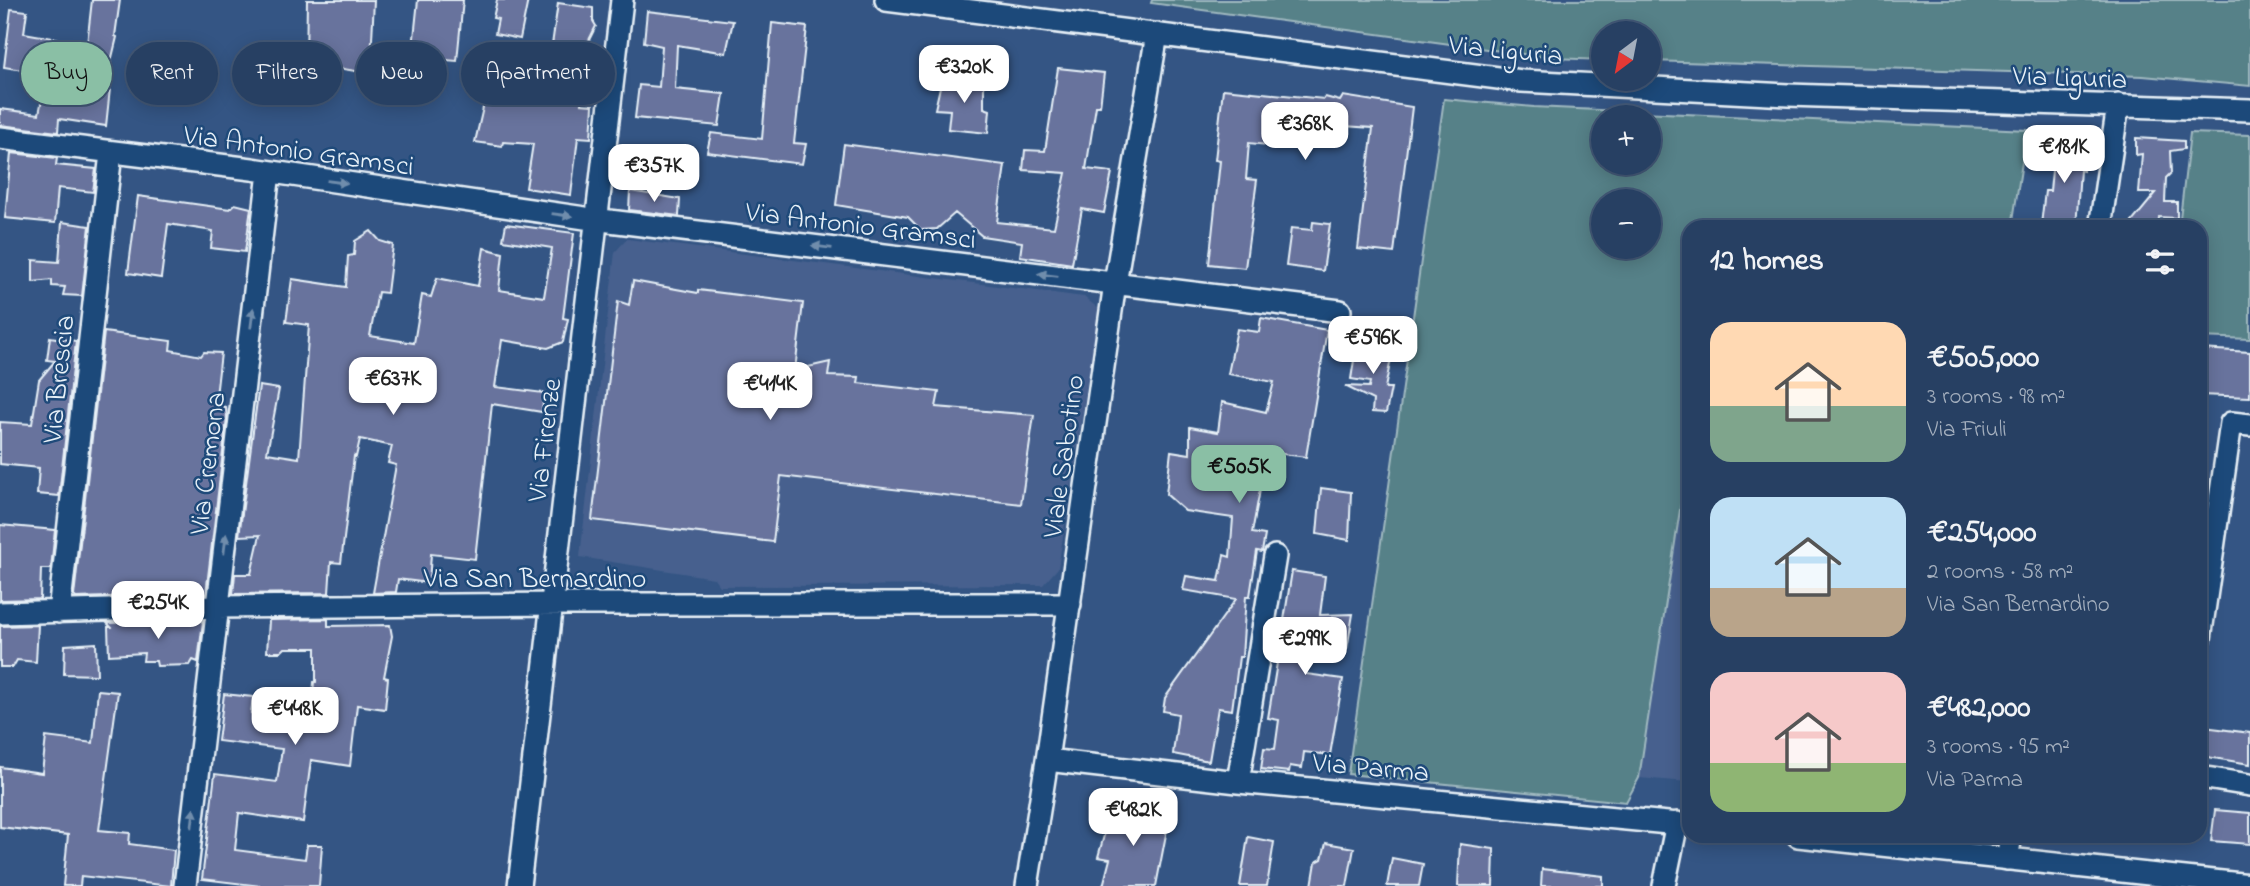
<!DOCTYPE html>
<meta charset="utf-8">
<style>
body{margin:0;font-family:"Indie Flower",sans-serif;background:#334b6c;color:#f1f3f6;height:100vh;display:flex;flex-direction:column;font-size:26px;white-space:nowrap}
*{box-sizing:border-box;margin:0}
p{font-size:23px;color:#a4afbe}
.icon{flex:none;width:38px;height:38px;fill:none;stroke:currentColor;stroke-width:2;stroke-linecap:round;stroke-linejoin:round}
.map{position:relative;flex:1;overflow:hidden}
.details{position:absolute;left:1682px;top:220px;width:525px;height:623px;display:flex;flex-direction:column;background:#274063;border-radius:21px;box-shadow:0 4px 18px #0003,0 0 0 2px #435978}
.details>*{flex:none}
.banner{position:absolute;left:21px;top:42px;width:665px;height:63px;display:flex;gap:14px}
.needle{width:46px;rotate:212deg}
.fabs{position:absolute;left:1591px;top:21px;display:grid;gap:14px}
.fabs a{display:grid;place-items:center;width:70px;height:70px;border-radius:50%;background:#274063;box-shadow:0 4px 18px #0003,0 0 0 2px #435978;font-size:35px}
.price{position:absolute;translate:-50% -60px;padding:0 16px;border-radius:14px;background:#fff;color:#222;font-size:23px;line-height:46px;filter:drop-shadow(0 2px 4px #0008)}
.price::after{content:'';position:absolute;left:50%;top:42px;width:21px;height:16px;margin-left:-10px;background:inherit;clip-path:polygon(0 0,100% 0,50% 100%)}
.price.current{background:#8abfa5;color:#111}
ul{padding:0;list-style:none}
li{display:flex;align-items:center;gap:21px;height:175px;padding:0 28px}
li span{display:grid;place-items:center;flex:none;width:196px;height:140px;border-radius:21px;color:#555}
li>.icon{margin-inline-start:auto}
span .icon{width:84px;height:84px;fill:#fffc;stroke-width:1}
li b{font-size:30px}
h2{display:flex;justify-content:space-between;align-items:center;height:84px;padding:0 28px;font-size:30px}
.pill{padding:0 24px;border-radius:32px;background:#274063;box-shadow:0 4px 18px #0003,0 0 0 2px #435978;font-size:24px;line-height:63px}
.pill.current{background:#8abfa5;color:#111}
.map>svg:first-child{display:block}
.built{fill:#47618e}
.green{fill:#578188;stroke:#a0b9c0;stroke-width:2;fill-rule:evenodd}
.building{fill:#68739d;stroke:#e8f1f8;stroke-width:2}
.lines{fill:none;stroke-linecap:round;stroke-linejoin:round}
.minor-casing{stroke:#e8f1f8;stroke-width:26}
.minor{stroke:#1f4a7a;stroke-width:21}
.oneway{fill:#6f8dac}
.labels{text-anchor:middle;stroke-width:5;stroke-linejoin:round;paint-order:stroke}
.street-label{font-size:28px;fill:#e8f1f8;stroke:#1f4a7a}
</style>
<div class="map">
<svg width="2250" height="886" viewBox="0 0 2250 886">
<rect width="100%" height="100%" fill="#345584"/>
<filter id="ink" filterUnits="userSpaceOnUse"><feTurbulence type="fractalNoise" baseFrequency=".0143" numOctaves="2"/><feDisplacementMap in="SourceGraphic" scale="14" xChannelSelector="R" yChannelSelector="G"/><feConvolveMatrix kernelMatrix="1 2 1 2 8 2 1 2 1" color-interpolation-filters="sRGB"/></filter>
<g filter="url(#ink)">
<path class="built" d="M627,239L1084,297L1099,309L1058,568L1043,585L720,586L714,578L580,557L615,252Z
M1689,451V782L1639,778Z"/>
<path class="green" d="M1152,0H2250V86L2143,76L1649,61L1648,33H1603V60L1553,58L1151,3Z
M1444,99L1534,107L2027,130L2012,227L1689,228V451L1639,778L1626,802L1348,774ZM1648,117V163H1603V117ZM1603,201H1648V247H1603Z
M2190,133L2250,135V339L2200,337V228L2179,227Z"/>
<path class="building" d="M92,0H120L115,36L117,37L107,78L111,79L106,126L59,119L58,132L0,125V109L39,114L47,74L4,67L11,9L27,11L24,33L87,44Z
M307,0H374L371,59L366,58L368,73L306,63Z
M418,0H463L457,61L412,57Z
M497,0H528L520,39L495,34L498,19L493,18Z
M558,3L593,8V21L596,26L583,52L552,45Z
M647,11L733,21L726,53L677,45L675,89L724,94L719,126L635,118L639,85L659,87L662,46L644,42Z
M772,23L807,27L794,143L806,144L802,164L707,152L711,133L762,139Z
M531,66H588L581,104L593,105L591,138L578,137L571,195L526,188L533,144L503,142L502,146L475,142L485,99L506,105Z
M1058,68L1104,73L1100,106H1096L1086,169L1112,172L1104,213L1082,209L1072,264L1020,256L1022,242L982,236L955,213L937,229L921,230L908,217L836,205L844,144L1005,165L997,222L1054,228L1066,173L1023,170L1025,150L1045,151Z
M942,78H963L984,83V108L990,110L988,133L948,129L950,110L935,109Z
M1223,89L1324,99L1325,97L1340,101L1343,96L1412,107L1394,253L1358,249L1373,128L1298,123V130L1287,134L1286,147L1249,143L1246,179L1257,180L1245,268L1209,264L1220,161L1215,160Z
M2136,138L2184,141V149L2170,151L2171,173L2166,178L2165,202H2177V218L2159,217L2158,228H2127L2156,193H2139L2142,154L2136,155Z
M2055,140L2086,141L2083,171L2080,170L2076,228L2041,225L2045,191H2050Z
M11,153L57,158L56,165L96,169L93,192L58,188L55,223L5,218Z
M630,191L680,199L679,216L629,210Z
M138,196L230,209L235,204L251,208L245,252L211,248L213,231L168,224L161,278L128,273Z
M62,222L90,226L82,296L63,295L65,287L52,286V280L33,282V260L59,262Z
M1313,222L1330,224L1323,271L1286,266L1291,228L1312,230Z
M506,224L574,233L563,318L568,319L563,342L548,348L502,340L495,387L544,393L542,412L492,404L475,559L431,554L429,583L398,579L396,592L373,593L396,465L388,463L392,446L360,439L356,457L354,456L341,563L331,562L329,593L233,594L235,574H251L260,535L239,536L259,386L279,389L267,453L299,458L309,325L286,322L292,279L346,287L348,256L354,255L355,241L371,231L380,241L393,245L387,293L378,292L370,336L414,343L422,295L431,297L437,278L478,286L484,248L503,253L499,290L544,297L552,248L503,240Z
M633,281L698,293V290L803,303L795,370L830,362L828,376L859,377L858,383L939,392L936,407L1034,415L1021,504L781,476L773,542L592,520L618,301L629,305Z
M1261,318L1327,330L1306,457L1267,452L1252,533L1265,535L1262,552L1257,551L1250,596H1246L1242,657H1239L1232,710L1218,708L1209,761L1173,754L1178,714L1163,711L1165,698L1236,599L1183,590L1186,576L1219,581L1224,555L1230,557L1233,518L1185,511L1166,494L1171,451L1190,454V427L1218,432L1222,402L1266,412L1274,382L1228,374L1237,329L1259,332Z
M104,332L171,341L170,350L201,356L204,352L221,353L215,405L226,407L227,418L206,594L76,598L74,596Z
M50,337L76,341L59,496L37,494L39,468L0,464V422L32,424L39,380L55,361L47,360Z
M1378,347L1393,349L1385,388H1391L1386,413L1372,412L1373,400L1345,386L1369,387L1370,382L1351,379L1356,348L1374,351Z
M2200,349L2250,352V397L2200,395Z
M1321,488L1351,492L1349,540L1317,534Z
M0,525L55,530L51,569H41L40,599L0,600Z
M1292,571L1325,576L1320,615L1353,614L1347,649L1310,646L1306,674L1343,679L1330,755L1304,752L1302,768L1290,766L1289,772L1261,769L1264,748L1275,749L1279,720L1268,718Z
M328,619V626L390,625L392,636L384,677L388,678L385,709L357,705L350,766L311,760L303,822L239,813L235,850L305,859L307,845H322L319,886H261L202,879L215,774L277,782L282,749L218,741L224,694L253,697L251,713L311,722L314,682H316V648H285L281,652H267L269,620Z
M203,621L198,662L193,660L190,665L157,666L156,661H143L144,653L109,655L108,627H111L107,623Z
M38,625L36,662L17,660L13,667H0V626Z
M96,643L97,675L64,674L65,645Z
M98,690L118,692L99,830L130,833L129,844L174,850L171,886L81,876L80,886H63L68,835L0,827V767L42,773L46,737L93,743Z
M2204,727L2250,733V764L2201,756Z
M1112,807L1169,819L1156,886H1103L1110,859L1098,857Z
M2215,810L2250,813V844L2211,841Z
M1248,837L1274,842L1267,886H1240Z
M1326,843L1354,848L1347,886H1312L1316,862L1322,859Z
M1460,844L1494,849L1493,886H1458Z
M1392,858L1423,864L1419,886H1387Z
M1542,869L1603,876V886H1541Z"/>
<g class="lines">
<g class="minor-casing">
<path id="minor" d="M886,0L1522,81L1788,95L2250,110
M0,138L252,169L585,218L1340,311
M2100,228L2118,105
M59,612L111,153
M0,613L217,607L571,604H1070
M2200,639L2231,423L2250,425
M1047,760L1238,782L1689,825
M2200,777L2250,785
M1238,782L1275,556
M1798,836L2250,885
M2007,859L2011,836
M185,886L269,172
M519,886L622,0
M1027,886L1047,760L1115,283L1157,34
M1664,886L1677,823"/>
</g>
<use href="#minor" class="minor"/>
</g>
<defs><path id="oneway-solid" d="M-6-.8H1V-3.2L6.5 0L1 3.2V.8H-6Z" transform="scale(1.75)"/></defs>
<g class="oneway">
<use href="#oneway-solid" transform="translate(337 182) rotate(8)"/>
<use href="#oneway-solid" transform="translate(562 215) rotate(8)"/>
<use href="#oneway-solid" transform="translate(822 247) rotate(-173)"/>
<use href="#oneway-solid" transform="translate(1048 275) rotate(-173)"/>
<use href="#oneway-solid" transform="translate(252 318) rotate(-83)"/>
<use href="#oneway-solid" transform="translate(225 544) rotate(-83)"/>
<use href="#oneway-solid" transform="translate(193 818) rotate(-83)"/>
</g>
</g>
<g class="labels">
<g class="street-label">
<text transform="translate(1506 49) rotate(6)" y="10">Via Liguria</text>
<text transform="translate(2070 76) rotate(2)" y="10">Via Liguria</text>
<text transform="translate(299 149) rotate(8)" y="10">Via Antonio Gramsci</text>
<text transform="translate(861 224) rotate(7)" y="10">Via Antonio Gramsci</text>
<text transform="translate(57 379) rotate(-84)" y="10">Via Brescia</text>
<text transform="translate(543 440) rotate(-83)" y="10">Via Firenze</text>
<text transform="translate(1062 456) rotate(-82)" y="10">Viale Sabotino</text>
<text transform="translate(206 463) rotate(-83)" y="10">Via Cremona</text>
<text x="535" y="587">Via San Bernardino</text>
<text transform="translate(1371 766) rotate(5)" y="10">Via Parma</text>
</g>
</g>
</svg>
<div class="fabs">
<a><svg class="needle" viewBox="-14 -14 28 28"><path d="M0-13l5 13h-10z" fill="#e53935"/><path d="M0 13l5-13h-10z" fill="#a4afbe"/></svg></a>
<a>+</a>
<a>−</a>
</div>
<b class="price" style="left:964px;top:105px">€320K</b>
<b class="price" style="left:1305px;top:162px">€368K</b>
<b class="price" style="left:2064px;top:185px">€181K</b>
<b class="price" style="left:654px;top:204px">€357K</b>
<b class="price" style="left:1373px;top:376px">€596K</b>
<b class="price" style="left:393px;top:417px">€637K</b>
<b class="price" style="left:770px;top:422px">€414K</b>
<b class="price current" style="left:1239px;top:505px">€505K</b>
<b class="price" style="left:158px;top:641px">€254K</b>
<b class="price" style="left:1305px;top:677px">€299K</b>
<b class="price" style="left:295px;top:747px">€448K</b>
<b class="price" style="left:1133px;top:848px">€482K</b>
<div class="banner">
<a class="pill current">Buy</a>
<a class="pill">Rent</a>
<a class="pill">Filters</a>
<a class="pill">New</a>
<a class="pill">Apartment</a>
</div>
<section class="details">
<h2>12 homes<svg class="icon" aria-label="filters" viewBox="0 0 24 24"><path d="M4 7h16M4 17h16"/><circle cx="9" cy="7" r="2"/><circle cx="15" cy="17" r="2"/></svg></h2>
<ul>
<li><span style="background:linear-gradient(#ffd9b3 60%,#7fa58c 0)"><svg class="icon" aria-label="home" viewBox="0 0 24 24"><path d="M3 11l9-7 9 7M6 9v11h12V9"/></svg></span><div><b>€505,000</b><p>3 rooms · 98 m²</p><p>Via Friuli</p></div></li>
<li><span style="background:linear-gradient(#bfe0f5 65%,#b9a48a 0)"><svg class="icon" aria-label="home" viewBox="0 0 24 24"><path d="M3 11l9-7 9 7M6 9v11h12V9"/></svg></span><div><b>€254,000</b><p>2 rooms · 58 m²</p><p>Via San Bernardino</p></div></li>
<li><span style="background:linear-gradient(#f6c9c9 65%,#8fb573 0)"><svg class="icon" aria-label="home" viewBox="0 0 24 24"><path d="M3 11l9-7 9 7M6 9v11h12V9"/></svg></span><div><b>€482,000</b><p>3 rooms · 95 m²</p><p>Via Parma</p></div></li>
</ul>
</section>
</div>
